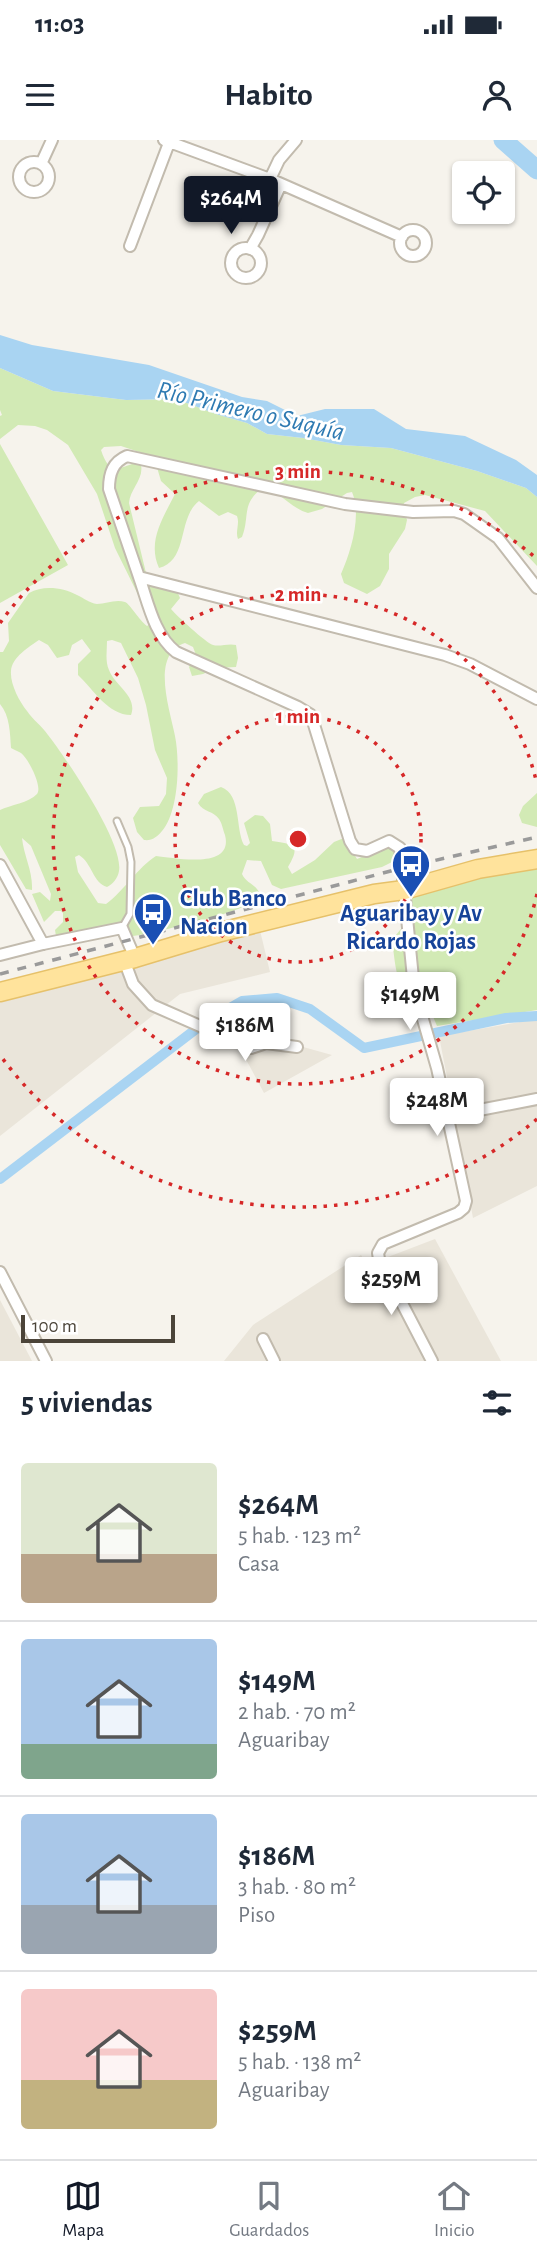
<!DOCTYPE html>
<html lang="es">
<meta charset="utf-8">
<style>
body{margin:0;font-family:"Alegreya Sans",sans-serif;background:#f2f2f3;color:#1f2937;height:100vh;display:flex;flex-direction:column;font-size:26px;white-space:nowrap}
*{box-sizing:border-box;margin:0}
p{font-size:23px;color:#747a83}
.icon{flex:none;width:38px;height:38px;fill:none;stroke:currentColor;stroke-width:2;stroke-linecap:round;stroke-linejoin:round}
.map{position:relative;height:1221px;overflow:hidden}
.drawer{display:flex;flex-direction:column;background:#fff;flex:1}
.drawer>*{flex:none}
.fabs{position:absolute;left:452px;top:21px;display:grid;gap:14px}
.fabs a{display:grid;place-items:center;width:63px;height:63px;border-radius:7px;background:#fff;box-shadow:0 2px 5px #0004;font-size:35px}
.scale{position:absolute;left:21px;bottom:18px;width:154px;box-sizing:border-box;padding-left:7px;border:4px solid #4b4439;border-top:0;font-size:19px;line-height:24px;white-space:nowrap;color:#4b4439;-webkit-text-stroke:5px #fff;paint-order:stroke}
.price{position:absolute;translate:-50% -60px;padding:0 16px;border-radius:7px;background:#fff;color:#222;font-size:23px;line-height:46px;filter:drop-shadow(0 2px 4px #0008)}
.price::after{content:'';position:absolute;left:50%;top:42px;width:21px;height:16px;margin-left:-10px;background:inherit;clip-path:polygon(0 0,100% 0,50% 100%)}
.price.current{background:#111827;color:#fff}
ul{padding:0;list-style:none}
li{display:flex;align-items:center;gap:21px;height:175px;padding:0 21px}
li+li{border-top:2px solid #e0e1e3}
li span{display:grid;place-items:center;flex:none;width:196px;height:140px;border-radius:7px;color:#555}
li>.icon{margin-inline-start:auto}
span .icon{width:84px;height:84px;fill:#fffc;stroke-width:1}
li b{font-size:30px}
h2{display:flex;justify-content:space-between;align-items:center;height:84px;padding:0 21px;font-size:30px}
.status{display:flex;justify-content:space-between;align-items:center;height:49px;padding:0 35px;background:#fff;direction:ltr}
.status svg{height:19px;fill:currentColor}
header{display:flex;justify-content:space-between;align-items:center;height:91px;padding:0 21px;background:#fff;font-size:32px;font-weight:700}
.dock{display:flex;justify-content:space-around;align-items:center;height:98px;border-top:2px solid #e0e1e3;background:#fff;font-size:19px;color:#747a83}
.dock a{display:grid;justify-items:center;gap:4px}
.dock .current{color:#111827}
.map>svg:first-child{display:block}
.residential{fill:#eae5da}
.green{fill:#d2eab5}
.water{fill:#a9d4f2}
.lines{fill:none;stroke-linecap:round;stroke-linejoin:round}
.canal{stroke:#a9d4f2;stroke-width:10}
.river{stroke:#a9d4f2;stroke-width:19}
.lane-casing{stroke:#c2bbae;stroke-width:9}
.street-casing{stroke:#c2bbae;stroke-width:14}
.primary-casing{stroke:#e6c16a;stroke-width:21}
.lane{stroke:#fff;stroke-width:5}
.street{stroke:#fff;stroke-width:10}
.primary{stroke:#ffe39c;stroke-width:18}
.rail{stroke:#9a9a9a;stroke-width:3.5;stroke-dasharray:9 9;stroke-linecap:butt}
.ring{fill:none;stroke:#d62828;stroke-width:3.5;stroke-dasharray:3.5 7}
.labels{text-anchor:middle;stroke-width:5;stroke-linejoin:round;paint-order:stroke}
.transit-label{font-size:24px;font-weight:bold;fill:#164399;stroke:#fff;text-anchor:start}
.water-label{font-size:26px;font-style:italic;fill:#2e7ab2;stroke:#fff}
.centre{fill:#d62828;stroke:#fff;stroke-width:3.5}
.ring-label{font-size:21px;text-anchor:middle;font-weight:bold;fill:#d62828;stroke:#fff;stroke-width:5;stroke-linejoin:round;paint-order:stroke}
</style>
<div class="status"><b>11:03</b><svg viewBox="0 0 49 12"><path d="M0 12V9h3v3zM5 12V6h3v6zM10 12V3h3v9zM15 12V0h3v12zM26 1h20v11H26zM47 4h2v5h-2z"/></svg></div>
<header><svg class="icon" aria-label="menu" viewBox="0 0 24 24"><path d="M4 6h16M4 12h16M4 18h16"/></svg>Habito<svg class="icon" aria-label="person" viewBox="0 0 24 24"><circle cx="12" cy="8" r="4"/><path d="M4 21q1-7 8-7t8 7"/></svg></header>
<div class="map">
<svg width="537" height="1221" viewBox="0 0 537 1221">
<rect width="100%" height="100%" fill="#f6f3ec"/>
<path class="residential" d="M258,782L270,832L180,854L0,996V850Z
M537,879V1046L473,1078L455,981L472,978L470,966L453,968L439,896Z
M257,899L278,900L332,915L264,953L242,912Z
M435,1099L501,1221H224L253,1185L361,1115L367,1125Z
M0,1160L32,1221H0Z"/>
<path class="green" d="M0,228L53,251L126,260L176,259L219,275L247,283L267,294L303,298L341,305L391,308L477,331L526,348L537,357V426L485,371L425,355L415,357L404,363L403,367L407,380L405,389L389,414V429L380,446L367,454L344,443L341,434C351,412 362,375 352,352L347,353L322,369L308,373C290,368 279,349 261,349C241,365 250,377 242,397L238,399C235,391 240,384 237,376L228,372L219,376L199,361C177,378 189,420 159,428C147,401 163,378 175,354L161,341L156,324L145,314L121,306L104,307L101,310C109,334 116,330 137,322L141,325C144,339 130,349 129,363L147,437L163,449H176L180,458L171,469C177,476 205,502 213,505C220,507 228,503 236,505L238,518L236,527L216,528L203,534L192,536L189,527L196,515L193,507L185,503C150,514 170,570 175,596C180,621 179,671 162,691C157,697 152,701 144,700L137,692L133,678L140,667L159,666L166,654L167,638L155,610L146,565L138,538L121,503L112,500L107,501C107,511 105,521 109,530C115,546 138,556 131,575C108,575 94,550 78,535V524L91,511L82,499L72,505L69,515L57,518L48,505L39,500C29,507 12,517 11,531C10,544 19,561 27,571C33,580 42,586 48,595C66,618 124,703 119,731C118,738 113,744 107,747C93,743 92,723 79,715L75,717L78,732L98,763L106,764C124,751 138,727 156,716C175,718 234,730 225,695C223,690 222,683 219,679C214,671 203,672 198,663L204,654L221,647C242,655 235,688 244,705L247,706L250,703L244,683L255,675L263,676L270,684L272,701C294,704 301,705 288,727L292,734L315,720L334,702L344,698L357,719L388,706L398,711L396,720L382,727L281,749L272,745L261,721L247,720L242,734C246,743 255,744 259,752C257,756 256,759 252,762C234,775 153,793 128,797L120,786L56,796L55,790L63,782V773L61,771H55L44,782L32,754L40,752L50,761L51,754L31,706L22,698C24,717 33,731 32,750L26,749L0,705V670C10,665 29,663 37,654C43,647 28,618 21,613C18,611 14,610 11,608C10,593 10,576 0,564V512H3L9,501L8,483L29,453C43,445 62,447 77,455C84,458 89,463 97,464C106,464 115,459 125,462C130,464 139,480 147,486L152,483L115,408L97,354L68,305L47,290L35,286L18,285L0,299V276L2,275L0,270Z
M0,304L68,425L0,463Z
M537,653V687L522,683L519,675L523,666Z
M537,727V870L437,886L429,867L425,868C394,846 397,835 392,800L412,775L409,753L505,728Z"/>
<path class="water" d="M0,195L32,205L149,225L242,257L267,261L297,276L325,269H374L406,289L465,296L516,320L537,335V357L526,348L477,331L391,308L341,305L303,298L267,294L247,283L219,275L176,259L126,260L53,251L0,228Z"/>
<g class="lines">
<path class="canal" d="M0,1039L204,883L242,861L277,858L310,869L364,908L506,878L537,876"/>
<path class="river" d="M503,0L537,30"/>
<g class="lane-casing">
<path id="lane" d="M117,681L128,707L131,722L130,774L122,788"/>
</g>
<g class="street-casing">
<path id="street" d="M164,0L270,39L402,97
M19 37a15 15 0 1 1 30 0a15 15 0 1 1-30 0Z
M41,24L52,0
M270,39L279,20L296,0
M400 103a13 13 0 1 1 26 0a13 13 0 1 1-26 0Z
M130,106L169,3
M231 123a15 15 0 1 1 30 0a15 15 0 1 1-30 0Z
M250,109L258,95L281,44
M139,437L109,349C109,333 113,322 127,316L345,364L413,372L454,371L464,374L498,398L537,448
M0,725L43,804
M0,815L43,804L122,788L135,818
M124,820L133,844L152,865L232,900L244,903L251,908L266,903L297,907
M448,976L537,959
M0,1132L46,1221
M263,1199L274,1221
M432,1221L379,1119L378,1113L383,1104L458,1073L464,1068L466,1061L437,928L414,848L400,708L389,701L367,711L355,709L350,701L311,575L298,567L176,512C154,495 148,462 139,437L445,515L470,524L537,559"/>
</g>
<g class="primary-casing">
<path id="primary" d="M0,852L135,818L221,792L374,754L404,750L478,729L537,719"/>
</g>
<use href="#lane" class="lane"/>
<use href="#street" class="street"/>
<use href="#primary" class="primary"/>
<path class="rail" d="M0,834L402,728L537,697"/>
</g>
<g class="ring">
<circle cx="298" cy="699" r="123"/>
<path d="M537 754A245 245 0 1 1 537 644"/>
<path d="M537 979A368 368 0 0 1 0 915M0 483A368 368 0 0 1 537 419"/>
</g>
<defs>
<g id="bus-pin" transform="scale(2.0125)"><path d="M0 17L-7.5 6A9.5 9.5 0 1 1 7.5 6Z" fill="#1a4fb4" stroke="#fff"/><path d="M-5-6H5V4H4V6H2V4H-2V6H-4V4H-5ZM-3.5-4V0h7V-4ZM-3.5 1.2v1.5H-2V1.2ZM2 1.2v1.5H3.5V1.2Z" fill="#fff"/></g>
</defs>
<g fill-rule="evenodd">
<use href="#bus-pin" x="411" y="724"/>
<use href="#bus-pin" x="153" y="772"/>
</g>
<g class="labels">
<g class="transit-label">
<text x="180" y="766">Club Banco<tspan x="180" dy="28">Nacion</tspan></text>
<text x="411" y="781" text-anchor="middle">Aguaribay y Av<tspan x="411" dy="28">Ricardo Rojas</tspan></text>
</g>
<g class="water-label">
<text transform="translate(251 270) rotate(13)" y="9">Río Primero o Suquía</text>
</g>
</g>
<circle cx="298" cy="699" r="10" class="centre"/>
<g class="ring-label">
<text x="298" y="338">3 min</text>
<text x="298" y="461">2 min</text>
<text x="298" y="583">1 min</text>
</g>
</svg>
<div class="fabs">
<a><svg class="icon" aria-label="locate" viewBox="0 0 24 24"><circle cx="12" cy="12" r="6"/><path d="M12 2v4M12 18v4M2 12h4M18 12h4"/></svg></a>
</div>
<div class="scale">100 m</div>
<b class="price current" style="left:231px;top:96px">$264M</b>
<b class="price" style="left:410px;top:892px">$149M</b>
<b class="price" style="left:245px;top:923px">$186M</b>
<b class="price" style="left:437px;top:998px">$248M</b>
<b class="price" style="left:391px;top:1177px">$259M</b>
</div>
<section class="drawer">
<h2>5 viviendas<svg class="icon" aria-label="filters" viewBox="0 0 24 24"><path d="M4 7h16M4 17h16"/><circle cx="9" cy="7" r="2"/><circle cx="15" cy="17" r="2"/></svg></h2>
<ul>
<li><span style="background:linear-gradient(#dfe7d0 65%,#b9a48a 0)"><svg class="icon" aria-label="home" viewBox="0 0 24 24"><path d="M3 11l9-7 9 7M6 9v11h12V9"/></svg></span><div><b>$264M</b><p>5 hab. · 123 m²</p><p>Casa</p></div></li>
<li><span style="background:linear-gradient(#a9c7e8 75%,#7fa58c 0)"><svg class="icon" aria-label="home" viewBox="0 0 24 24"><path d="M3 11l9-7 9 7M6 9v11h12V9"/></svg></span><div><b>$149M</b><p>2 hab. · 70 m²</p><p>Aguaribay</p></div></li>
<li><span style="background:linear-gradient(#a9c7e8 65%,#9aa5b1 0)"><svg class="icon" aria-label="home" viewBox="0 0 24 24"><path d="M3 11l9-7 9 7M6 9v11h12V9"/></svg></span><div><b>$186M</b><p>3 hab. · 80 m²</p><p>Piso</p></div></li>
<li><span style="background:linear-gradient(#f6c9c9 65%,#c2b280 0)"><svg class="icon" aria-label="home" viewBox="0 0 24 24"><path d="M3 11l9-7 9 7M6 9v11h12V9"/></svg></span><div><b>$259M</b><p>5 hab. · 138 m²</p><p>Aguaribay</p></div></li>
</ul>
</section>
<nav class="dock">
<a class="current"><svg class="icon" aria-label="map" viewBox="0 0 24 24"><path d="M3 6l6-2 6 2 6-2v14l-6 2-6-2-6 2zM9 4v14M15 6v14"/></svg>Mapa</a>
<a><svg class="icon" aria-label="saved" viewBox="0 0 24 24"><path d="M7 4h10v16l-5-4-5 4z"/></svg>Guardados</a>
<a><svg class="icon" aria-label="home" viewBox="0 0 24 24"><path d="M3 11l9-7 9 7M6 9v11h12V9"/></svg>Inicio</a>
</nav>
